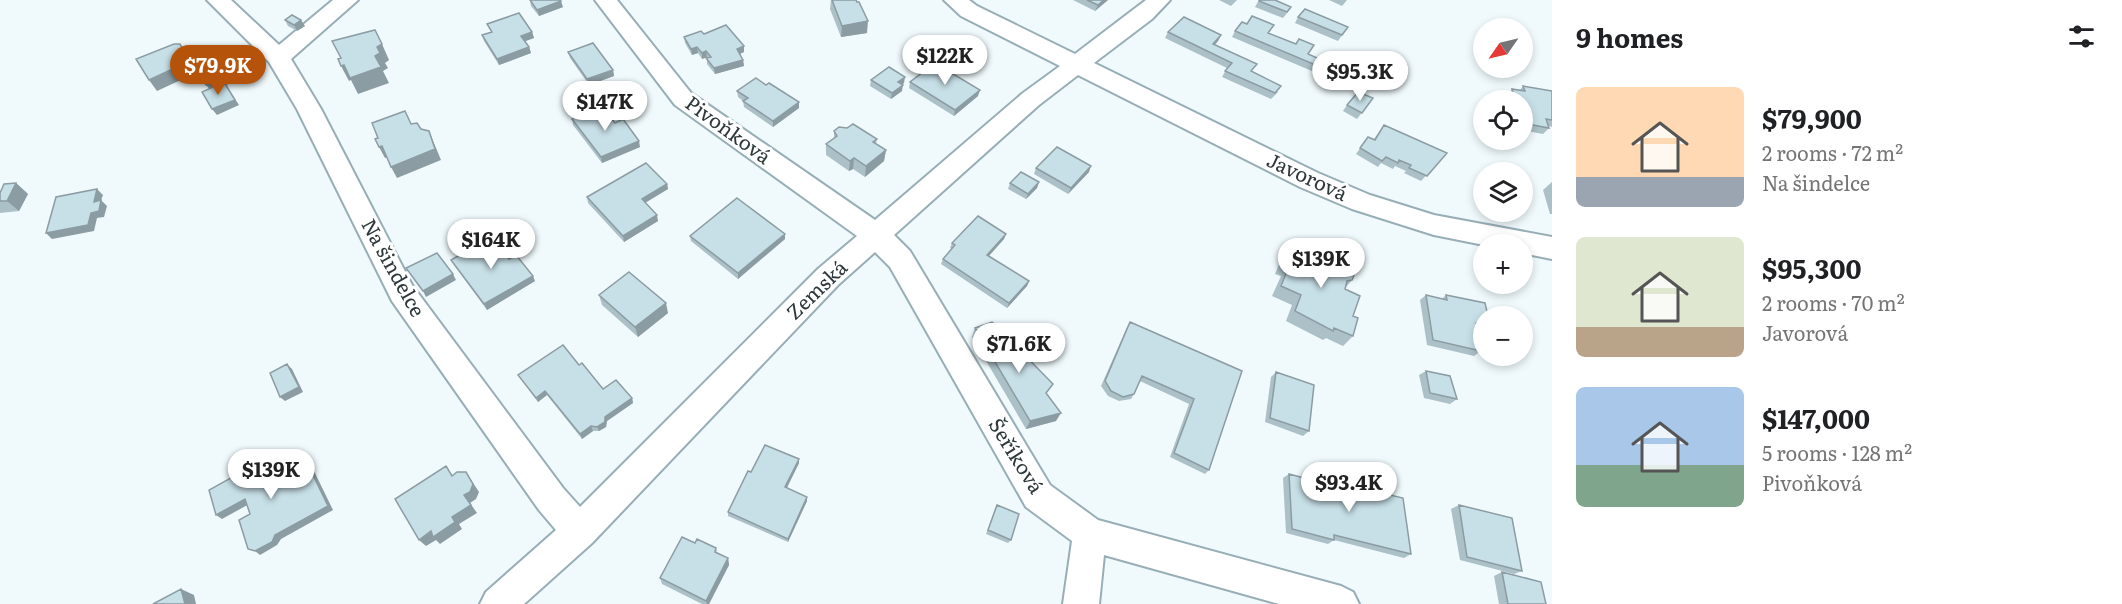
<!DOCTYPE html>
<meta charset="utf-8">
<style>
body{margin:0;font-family:Literata,serif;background:#f2f2f2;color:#202124;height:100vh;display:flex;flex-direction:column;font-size:22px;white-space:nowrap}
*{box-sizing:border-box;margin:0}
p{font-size:20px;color:#757577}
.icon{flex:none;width:33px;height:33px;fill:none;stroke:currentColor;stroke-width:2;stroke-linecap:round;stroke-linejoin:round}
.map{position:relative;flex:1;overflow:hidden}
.side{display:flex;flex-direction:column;background:#fff;width:570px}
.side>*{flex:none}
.needle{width:39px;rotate:236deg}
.buttons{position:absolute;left:1473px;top:18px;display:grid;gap:12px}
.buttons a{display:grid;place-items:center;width:60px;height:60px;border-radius:50%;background:#fff;box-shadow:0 3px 9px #0003;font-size:30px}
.price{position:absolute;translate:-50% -51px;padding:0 14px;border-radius:21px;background:#fff;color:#222;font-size:20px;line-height:39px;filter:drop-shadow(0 2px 3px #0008)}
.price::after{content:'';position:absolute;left:50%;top:36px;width:18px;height:14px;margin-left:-9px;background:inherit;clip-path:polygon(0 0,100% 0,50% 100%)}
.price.current{background:#b45309;color:#fff}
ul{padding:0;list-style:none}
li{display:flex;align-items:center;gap:18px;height:150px;padding:0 24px}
li span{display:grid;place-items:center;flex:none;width:168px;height:120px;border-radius:9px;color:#555}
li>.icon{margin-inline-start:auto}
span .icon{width:72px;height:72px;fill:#fffc;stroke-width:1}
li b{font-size:26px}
h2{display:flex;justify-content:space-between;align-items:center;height:72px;padding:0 24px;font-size:26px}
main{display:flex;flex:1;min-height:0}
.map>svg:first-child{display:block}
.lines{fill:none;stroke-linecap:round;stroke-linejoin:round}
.minor-casing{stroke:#97aeb6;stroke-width:4}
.minor{fill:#fff;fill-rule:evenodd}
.wall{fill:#abc0c7}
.shaded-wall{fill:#8b9ca2}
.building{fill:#c7dfe7;stroke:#8b9ca2;stroke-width:1.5}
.labels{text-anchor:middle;stroke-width:6;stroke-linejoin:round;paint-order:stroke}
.street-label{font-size:20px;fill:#2e383b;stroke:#fff}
</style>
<main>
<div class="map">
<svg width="1552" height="604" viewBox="0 0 1552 604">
<rect width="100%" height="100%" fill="#f0fafd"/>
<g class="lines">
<g class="minor-casing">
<path id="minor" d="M207,0H231L279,45L333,0H358L291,59L321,109L412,285L563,488L580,507L818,269L857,236L675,105L595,0H617L691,93L875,220L1023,93L1060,66L961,16L944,0H969L977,6L1075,54L1146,0H1170L1152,19L1094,63L1318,173L1370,195L1434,215L1552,237V259L1522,253V244L1484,245L1434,235L1352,209L1300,187L1078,75L1039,105L894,235L910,251L1050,485L1098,520L1341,586L1353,592L1359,604H1279L1104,555L1099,604H1063L1072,541L1026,507L890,267L875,252L838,285L592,543L524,604H480L486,592L556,530L539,510L392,301L297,109L269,62Z"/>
</g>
<use href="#minor" class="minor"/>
</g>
<path class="wall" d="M530,0L563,7L539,16L531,6Z
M831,0H856L867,33L841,37L830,9Z
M1073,0H1108L1095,11Z
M1219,0H1237L1231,6Z
M1259,0L1287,13L1283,18L1255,7Z
M1329,0H1347L1342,6Z
M1298,17L1348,27L1338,41L1295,23Z
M285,20L305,26L297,31L288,26Z
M487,24L532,32L534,38L525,41L529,47L531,53L499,65L484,41L482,35L491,32Z
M1235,31L1269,33L1308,54L1342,69L1333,80L1232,37Z
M1168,32L1221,35L1218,41L1215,45L1252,71L1278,92L1271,99L1222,77L1227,68L1165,38Z
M704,34L744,52L740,54L743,60L744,66L715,74L707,64V57L702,59L698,53L692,55L685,43L684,37Z
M568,52L613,70L614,76L589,85L570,58Z
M871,80L904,83L902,84V91L891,99L870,86Z
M910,82L978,96L954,116L909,88Z
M766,85L799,108L773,127L744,107L743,101L738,97L737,91Z
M1523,86L1552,91V127L1549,126V128L1543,134L1522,130V100H1509L1507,95L1512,89L1520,90Z
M1373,98L1357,119L1343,111L1347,105Z
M572,119L640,147L602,163L573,125Z
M1384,125L1447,153L1421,181L1404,173L1406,171L1395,166L1393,169L1381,163L1378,167L1356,154L1368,137L1374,139Z
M834,131L877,139L876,144L886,150L884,161L865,177L853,169L849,171L826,155V144L834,139Z
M1036,168L1089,172L1068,194L1034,174Z
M1039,182L1037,188L1026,199L1008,189L1010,183Z
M1552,182V214H1550L1543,190Z
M16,183L28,194L19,211L0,213V193Z
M667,184L668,189L645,203L658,221L624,242L588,203L587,197Z
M785,234V239L738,279L691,241L690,236Z
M1006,234L1004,239L989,256L1029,281L1027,286L1007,308L941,264L943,259L952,249L950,248L952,243Z
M1292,242L1352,280L1346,287L1345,289L1353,316V336L1343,346L1326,338L1323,340L1286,321L1292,305L1272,296L1281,276L1275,274L1284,252Z
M451,260L535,281L487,310L454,265Z
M599,295L668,313L638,337L602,305Z
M1426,295L1442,299L1446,295L1481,323L1476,325L1481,351L1474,356L1427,345L1420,300Z
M1130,322L1242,371L1209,470L1205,474L1170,457L1189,404L1140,381L1134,394L1131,399L1119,401L1108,396L1101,386L1127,327Z
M975,328L1047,394L1056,421L1026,429L972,337Z
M579,365L603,389L632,398L633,403L607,421L606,427L599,431H593L582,439L547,395L538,402L521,379L518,375Z
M1426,371L1457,399L1450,404L1424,398L1419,375Z
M1276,372L1309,431L1303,436L1265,422L1271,377Z
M799,459V463L787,488L807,501L788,542L728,516V512L751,472Z
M1289,474L1323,483L1327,480L1411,554L1404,558L1334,540L1328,544L1286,533L1283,478Z
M997,505L1011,540L1008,543L986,534L995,509Z
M1459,505L1522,571L1514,574L1460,560L1451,509Z
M695,543L716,548L717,553L728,558L729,565L709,604H702L662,584L660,578Z
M1502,572L1546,604H1499L1494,576Z"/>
<path class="shaded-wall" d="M1104,0H1108L1095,11L1098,5Z
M561,1L563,7L539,16L537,10Z
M301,20L305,26L297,31L294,25Z
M868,21L867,33L841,37L842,26Z
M532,32L534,38L523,42L521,36Z
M1221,35L1218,41L1209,50L1213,44Z
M180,44L198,72L157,91L149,80Z
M382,44L389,60L385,63L388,68L383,71L389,83L358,94L351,80L349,81L341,66L375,56L377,47Z
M744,46V52L737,55V49Z
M529,47L531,53L499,65L497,59Z
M697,47L698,53L692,55L691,49Z
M706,51L707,57L702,59V53Z
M743,60L744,66L715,74L714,68Z
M613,70L614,76L589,85L587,79Z
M236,73L240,79L226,85L239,105L217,115L212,109L211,91L206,85Z
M905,77L904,83L897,88L898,82Z
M903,85L902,91L891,99L892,93Z
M980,90L978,96L954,116L955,110Z
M799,102V108L773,127V121Z
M429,131L441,160L397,178L391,167Z
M639,141L640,147L602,163L601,157Z
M382,146L388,157L385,158L379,147Z
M886,150L884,161L865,177L866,166Z
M854,158L853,169L849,171L850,161Z
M1091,166L1089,172L1068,194L1071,188Z
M1039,182L1037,188L1026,199L1028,194Z
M16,183L28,194L19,211L7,201Z
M667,184L668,189L643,204L642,199Z
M97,189L103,195L101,200L107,206L104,217L97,218L94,231L52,239L46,233L94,202Z
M657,215L658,221L624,242L623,236Z
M785,234V239L738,279V273Z
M1006,234L1004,239L985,260L987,255Z
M453,274L456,280L426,297L423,291Z
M533,276L535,281L487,310L484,304Z
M1029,281L1027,286L1007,308L1009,303Z
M666,303L668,313L638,337L635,327Z
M287,364L292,369L303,392L285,401L280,397Z
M545,391L547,395L538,402L536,398Z
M632,398L633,403L607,421L606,427L599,431L597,427L605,417Z
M1061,413L1056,421L1026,429L1030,421Z
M591,426L593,431L582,439L580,434Z
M295,452L300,457L307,473L302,469Z
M799,459V463L785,491V487Z
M308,465L313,469L333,510L281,539L277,545L260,555L255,551Z
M466,472L479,492L476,499L470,503L477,513L459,524L462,529L440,544L436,540L426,546L419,540L452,517L464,495Z
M807,497V501L788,542V539Z
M245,499L251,503L222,519L216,515Z
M728,558L729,565L709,604H707L706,601Z
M181,589L194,595L196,604H185Z"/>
<path class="building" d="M530,0H560L561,1L537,10Z
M832,0H856L857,2H859L868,21L842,26Z
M1087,0H1104L1098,5Z
M1260,0H1275L1291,7L1287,12L1259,1Z
M1305,9L1348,27L1342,35L1298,17Z
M519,13L532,32L521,36L529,47L497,59L482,35L492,32L487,24Z
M292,15L301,20L294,25L285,20Z
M1252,16L1274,25L1268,33L1296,44L1299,39L1314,45L1308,54L1342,69L1337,74L1235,31L1242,22L1247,24Z
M1184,17L1221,35L1213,44L1257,64L1251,71L1281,86L1275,93L1225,71L1232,63L1168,32Z
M726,25L744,46L737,49L743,60L714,68L706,58L711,57L706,51L702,53L697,47L691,49L684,37L701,31L704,34Z
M375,30L382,44L377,47L380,53L375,56L381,67L350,78L344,65L341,66L338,59L341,58L332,41Z
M593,43L613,70L587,79L568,52Z
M174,44H180L190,61L149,80L136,59Z
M225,56L236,73L206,85L196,68Z
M935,63L980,90L955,110L910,82Z
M889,67L905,77L898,82L903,85L892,93L871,80Z
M756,78L766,85L769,83L799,102L773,121L743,101L748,98L737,91Z
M224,82L235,100L212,109L202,92Z
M1523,86L1552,91V120L1546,119L1549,128L1522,123V100H1516L1512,89L1525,91Z
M1358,92L1373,98L1362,113L1347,105Z
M603,107L615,123L623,119L639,141L601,157L572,119Z
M405,111L411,124L417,123L421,129L429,131L435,149L391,167L382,146L379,147L375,139L378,138L372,123Z
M853,124L877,139L873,142L886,150L866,166L854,158L850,161L826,144L837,136L834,131L839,127L847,128Z
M1384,125L1447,153L1427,176L1409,168L1411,165L1399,160L1398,163L1386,157L1382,161L1360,148L1368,137L1375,140Z
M1057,147L1091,166L1071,188L1036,168Z
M646,163L667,184L642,199L657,215L623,236L587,197Z
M1021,172L1039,182L1028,194L1010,183Z
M16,183L7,201H0V193L4,184Z
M97,189L94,202L101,200L99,211L91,213L88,225L46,233L56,197Z
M737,198L785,234L738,273L690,236Z
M978,216L1006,234L987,255L1029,281L1009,303L943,259L955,245L952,243Z
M492,237L509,259L516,255L533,276L484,304L451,260Z
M1292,242L1320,253L1318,258L1350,269L1354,275L1352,280L1347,281L1345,289L1360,296L1353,316L1358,318L1353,336L1334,328L1333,331L1295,311L1301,295L1281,286L1289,266L1284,264Z
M437,253L453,274L423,291L406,268Z
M629,272L666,303L635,327L599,295Z
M1426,295L1447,300L1446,295L1485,303L1488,316H1484V320L1476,323L1481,351L1433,340Z
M992,322L1053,384L1046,393L1061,413L1030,421L975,328Z
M1130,322L1242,371L1209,470L1174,453L1194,399L1142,376L1134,394L1123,397L1111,391L1105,381Z
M563,345L579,365L582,363L603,389L616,380L632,398L605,417V422L597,427L591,426L580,434L545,391L536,398L518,375Z
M287,364L299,387L280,397L270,373Z
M1426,371L1450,376L1457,399L1430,393Z
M1276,372L1314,385L1309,431L1270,418Z
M765,445L799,459L785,487L807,497L788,539L728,512L748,471L751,472Z
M295,452L302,469L308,465L328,506L275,535L272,542L255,551L248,549L239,520L250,514L245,499L216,515L209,490L236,475L238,482Z
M446,466L452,476L457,472H466L473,484L470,492L464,495L471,505L452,517L455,522L433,537L431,531L419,540L395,499Z
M1289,474L1327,484V480L1403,498L1411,554L1334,535V540L1292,529Z
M997,505L1019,514L1011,540L988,530Z
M1459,505L1512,518L1522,571L1467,557Z
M682,537L695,543L697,539L716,548L715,552L728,558L706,601L660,578Z
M1502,572L1541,582L1546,604H1508Z
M181,589L185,604H153Z"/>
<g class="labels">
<g class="street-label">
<text transform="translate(728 130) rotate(36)" y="7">Pivoňková</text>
<text transform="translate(1307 177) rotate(25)" y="7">Javorová</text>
<text transform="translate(393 268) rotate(61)" y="7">Na šindelce</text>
<text transform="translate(817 290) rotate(-44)" y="7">Zemská</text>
<text transform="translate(1016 456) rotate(58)" y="7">Šeříková</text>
</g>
</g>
</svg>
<div class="buttons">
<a><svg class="needle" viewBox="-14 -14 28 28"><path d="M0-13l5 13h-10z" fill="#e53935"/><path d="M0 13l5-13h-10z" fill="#757577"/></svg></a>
<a><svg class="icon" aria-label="locate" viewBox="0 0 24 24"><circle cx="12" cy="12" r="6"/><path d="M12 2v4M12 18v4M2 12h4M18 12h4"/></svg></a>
<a><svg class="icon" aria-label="layers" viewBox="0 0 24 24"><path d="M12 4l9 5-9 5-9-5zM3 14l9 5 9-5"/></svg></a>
<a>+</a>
<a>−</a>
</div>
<b class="price" style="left:945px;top:86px">$122K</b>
<b class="price current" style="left:218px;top:96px">$79.9K</b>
<b class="price" style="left:1360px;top:102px">$95.3K</b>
<b class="price" style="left:605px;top:132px">$147K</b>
<b class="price" style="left:491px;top:270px">$164K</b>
<b class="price" style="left:1321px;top:289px">$139K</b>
<b class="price" style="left:1019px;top:374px">$71.6K</b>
<b class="price" style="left:271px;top:500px">$139K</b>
<b class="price" style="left:1349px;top:513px">$93.4K</b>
</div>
<section class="side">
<h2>9 homes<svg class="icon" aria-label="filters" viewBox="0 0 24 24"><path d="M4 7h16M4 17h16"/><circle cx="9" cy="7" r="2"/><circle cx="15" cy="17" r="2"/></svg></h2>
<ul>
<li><span style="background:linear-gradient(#ffd9b3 75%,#9aa5b1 0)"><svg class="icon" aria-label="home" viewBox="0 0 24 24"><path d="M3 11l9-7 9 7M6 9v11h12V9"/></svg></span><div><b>$79,900</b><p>2 rooms · 72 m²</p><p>Na šindelce</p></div></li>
<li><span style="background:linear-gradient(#dfe7d0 75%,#b9a48a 0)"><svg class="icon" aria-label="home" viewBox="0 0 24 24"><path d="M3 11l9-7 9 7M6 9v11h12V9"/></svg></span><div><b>$95,300</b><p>2 rooms · 70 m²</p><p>Javorová</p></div></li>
<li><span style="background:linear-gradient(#a9c7e8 65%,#7fa58c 0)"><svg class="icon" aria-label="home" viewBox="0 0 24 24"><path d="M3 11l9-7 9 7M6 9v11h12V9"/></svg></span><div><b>$147,000</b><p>5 rooms · 128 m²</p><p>Pivoňková</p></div></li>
</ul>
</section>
</main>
